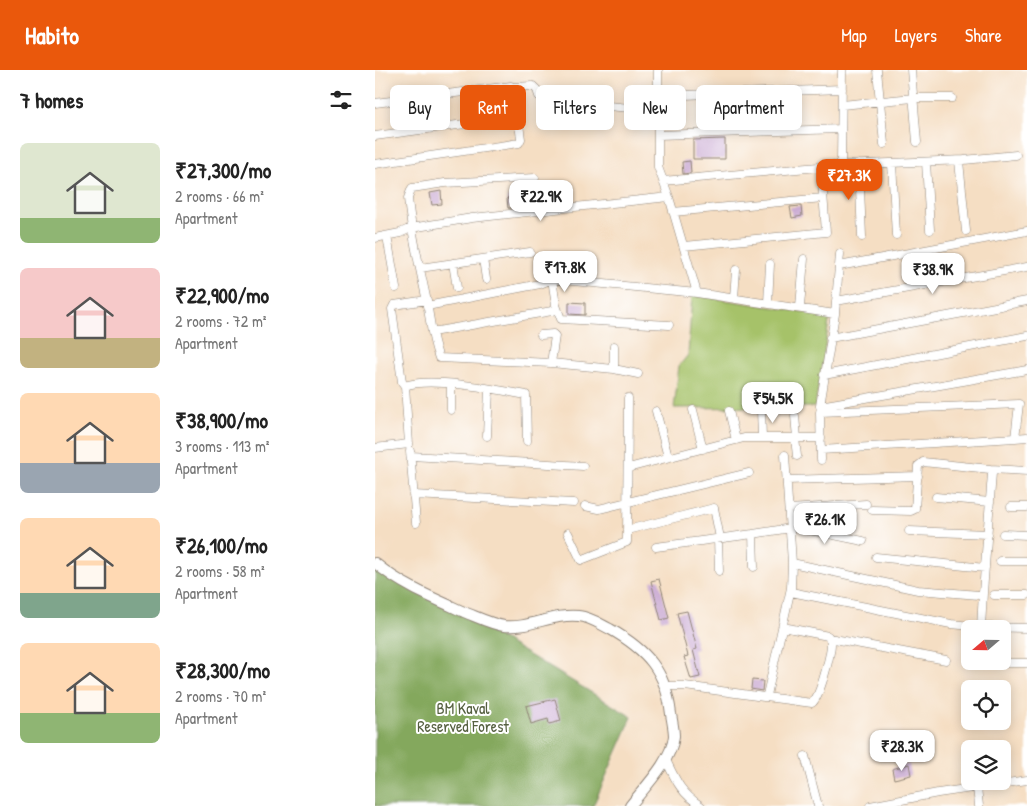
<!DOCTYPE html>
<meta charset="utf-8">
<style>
body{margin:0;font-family:"Patrick Hand",sans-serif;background:#f6f6f6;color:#222;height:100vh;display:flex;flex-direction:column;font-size:19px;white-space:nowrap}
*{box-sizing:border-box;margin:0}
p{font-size:16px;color:#767676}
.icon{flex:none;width:28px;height:28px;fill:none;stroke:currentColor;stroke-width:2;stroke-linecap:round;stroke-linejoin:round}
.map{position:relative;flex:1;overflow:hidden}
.sheet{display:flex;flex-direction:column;background:#fff;width:375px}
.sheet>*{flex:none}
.banner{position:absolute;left:15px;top:15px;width:475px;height:45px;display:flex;gap:10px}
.needle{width:32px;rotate:250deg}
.tools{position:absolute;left:586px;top:550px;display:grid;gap:10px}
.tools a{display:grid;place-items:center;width:50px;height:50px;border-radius:8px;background:#fff;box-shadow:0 2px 12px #0003;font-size:25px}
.price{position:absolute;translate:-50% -42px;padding:0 11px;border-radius:10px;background:#fff;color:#222;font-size:16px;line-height:32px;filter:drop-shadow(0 1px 2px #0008)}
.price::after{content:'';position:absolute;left:50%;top:30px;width:15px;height:11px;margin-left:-8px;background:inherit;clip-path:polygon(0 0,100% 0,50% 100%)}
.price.on{background:#ea580c;color:#fff}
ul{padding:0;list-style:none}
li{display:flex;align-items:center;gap:15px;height:125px;padding:0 20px}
li span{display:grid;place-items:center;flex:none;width:140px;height:100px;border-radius:8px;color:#555}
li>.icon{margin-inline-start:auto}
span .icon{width:60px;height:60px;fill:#fffc;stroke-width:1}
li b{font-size:21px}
h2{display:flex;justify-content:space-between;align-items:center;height:60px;padding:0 20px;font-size:21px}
.tag{padding:0 18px;border-radius:8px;background:#fff;box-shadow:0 2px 12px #0003;font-size:18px;line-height:45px}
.tag.on{background:#ea580c;color:#fff}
header{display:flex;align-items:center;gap:30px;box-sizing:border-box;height:70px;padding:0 25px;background:#ea580c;color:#fff}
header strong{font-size:24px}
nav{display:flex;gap:28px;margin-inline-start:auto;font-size:18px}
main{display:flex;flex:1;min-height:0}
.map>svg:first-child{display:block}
.green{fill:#a6c269;stroke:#68764a}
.forest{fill:#84a85d;stroke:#586a44}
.building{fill:#c9a9d2}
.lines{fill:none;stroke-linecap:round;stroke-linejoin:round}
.minor-casing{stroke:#908477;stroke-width:9}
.major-casing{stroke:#908477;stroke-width:12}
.minor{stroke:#fff;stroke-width:8}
.major{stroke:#fff;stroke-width:10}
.labels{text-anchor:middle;stroke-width:4;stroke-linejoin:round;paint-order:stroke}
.park-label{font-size:16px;fill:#566041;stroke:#fff}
</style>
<header>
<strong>Habito</strong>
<nav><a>Map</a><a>Layers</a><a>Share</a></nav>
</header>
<main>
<section class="sheet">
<h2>7 homes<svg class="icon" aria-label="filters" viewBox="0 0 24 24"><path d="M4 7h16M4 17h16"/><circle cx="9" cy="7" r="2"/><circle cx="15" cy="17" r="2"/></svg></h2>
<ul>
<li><span style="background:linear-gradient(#dfe7d0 75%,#8fb573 0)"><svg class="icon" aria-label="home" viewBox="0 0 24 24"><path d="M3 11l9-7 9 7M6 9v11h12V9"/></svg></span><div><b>₹27,300/mo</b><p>2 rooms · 66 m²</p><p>Apartment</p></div></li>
<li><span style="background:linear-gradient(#f6c9c9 70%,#c2b280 0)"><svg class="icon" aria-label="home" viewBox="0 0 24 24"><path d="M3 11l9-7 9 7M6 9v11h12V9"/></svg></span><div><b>₹22,900/mo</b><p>2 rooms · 72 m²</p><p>Apartment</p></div></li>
<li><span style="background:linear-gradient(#ffd9b3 70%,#9aa5b1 0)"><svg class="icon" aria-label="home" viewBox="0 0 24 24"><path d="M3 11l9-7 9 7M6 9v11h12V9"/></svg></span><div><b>₹38,900/mo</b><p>3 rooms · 113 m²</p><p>Apartment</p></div></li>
<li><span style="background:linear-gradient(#ffd9b3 75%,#7fa58c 0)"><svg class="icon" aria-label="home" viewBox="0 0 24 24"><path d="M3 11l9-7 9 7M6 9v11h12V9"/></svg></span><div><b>₹26,100/mo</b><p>2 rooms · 58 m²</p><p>Apartment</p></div></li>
<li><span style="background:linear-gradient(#ffd9b3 70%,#8fb573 0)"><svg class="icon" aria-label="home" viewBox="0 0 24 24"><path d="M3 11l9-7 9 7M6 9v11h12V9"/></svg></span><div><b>₹28,300/mo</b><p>2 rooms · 70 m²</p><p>Apartment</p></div></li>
</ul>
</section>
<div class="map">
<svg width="652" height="736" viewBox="0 0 652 736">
<rect width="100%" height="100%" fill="#fff"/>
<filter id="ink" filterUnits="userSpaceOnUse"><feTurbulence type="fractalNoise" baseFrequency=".02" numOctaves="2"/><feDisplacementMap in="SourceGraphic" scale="10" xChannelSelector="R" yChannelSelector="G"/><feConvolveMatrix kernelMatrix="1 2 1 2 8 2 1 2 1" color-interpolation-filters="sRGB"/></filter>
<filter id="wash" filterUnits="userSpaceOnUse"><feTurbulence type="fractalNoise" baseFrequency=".0096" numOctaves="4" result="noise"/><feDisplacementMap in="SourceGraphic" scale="20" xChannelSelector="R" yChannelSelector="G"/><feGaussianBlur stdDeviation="1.12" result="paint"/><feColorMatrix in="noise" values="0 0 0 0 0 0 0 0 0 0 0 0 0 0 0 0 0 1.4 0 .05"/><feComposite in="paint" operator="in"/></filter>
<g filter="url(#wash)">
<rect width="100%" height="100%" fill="#f5dec3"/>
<path class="green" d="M317,225L455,246L440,337L299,338L304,296L313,285Z"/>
<path class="forest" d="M0,492L257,647L218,736H0Z"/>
<g id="blocks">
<path class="building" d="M350,69V89H318V70Z
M315,91L316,103L308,104L307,92Z
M66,121L67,134L57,135L55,123Z
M141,127L142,138H133L132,128Z
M426,136L427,146L417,148L415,137Z
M194,232L210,233V245L194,244Z
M284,509L294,548L286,550L276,511Z
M312,541L322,579L318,580L325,607L316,609L309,587L313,586L302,543Z
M377,610L388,611L387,621L376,619Z
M180,629L186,651L174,654L173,649L156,654L151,636Z
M534,694L536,705L519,709L517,699Z"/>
</g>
</g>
<g filter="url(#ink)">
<use href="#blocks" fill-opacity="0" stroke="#908477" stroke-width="1"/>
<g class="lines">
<g class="minor-casing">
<path id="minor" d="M502,0L509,74
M536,0L542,72
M138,17L158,16L162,20L164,26L170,30L265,39
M283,26L467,19
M0,33L136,16L139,18L146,69L144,73L0,94
M467,35L538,28H577
M283,65L466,59
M0,66L142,47
M584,91L591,161
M551,92L555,160
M517,93L521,165
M484,94L487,167
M466,95L589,90L641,85
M160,108L70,113L37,118L33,128C36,162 44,194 51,227C55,247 56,268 64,288L176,293L239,299L263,304
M288,111L466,95L467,0
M294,127L322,223
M298,142L448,128
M12,166L21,218
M0,168L25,163L36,158L97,148L294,127L283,97V0
M309,176L451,162L446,97
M108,189L111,209
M78,193L82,218
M464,196L652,161
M45,198L155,182
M177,209L181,235L186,249L294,255
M359,228L361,200
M461,231L652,197
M393,233L395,194
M52,236L165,214L177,209L322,223L460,244L465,184
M425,237L429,189
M460,244L445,336L652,300
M57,262L177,241
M166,265L178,264L180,266L176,293
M455,268L652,231
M239,299V276
M449,305L652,266
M30,316L27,312L17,239L19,235L52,230
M386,339L387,368
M76,340V315
M318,340L328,379
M281,341L293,387
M354,341L361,370
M420,346L422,368
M112,366L114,319
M420,368L422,386
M640,368L652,367
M0,378L34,374L30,316C54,306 124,320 151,325L152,371
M446,380L640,368L644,334L445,342L446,390
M35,381L41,453
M36,386L208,396
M253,398L369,368H446
M615,399L652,401
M412,410L543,406
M38,425L199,433
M561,427L615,432
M210,436L224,439L374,403
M636,437H652
M414,439L491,434
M415,456L488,471
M252,460L339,438L345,468
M534,461L613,464
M193,463L206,490L252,472L253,328
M628,464L652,465
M343,469L344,501
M281,477L378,464
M501,487L610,498
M625,491H652
M417,493L543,520L604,525L608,523L617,403L615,399L548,392L543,396L540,439L536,441L497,440
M379,497L378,464L416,458
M416,522L576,554L606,557L652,558
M619,525H652
M606,557L608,523
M454,568L571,590
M608,593H652
M290,616H310L389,627L392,625L416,518L417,493L410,385
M391,627L437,633C445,627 456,584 456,573C456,570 455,569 453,566L408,557
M430,686L443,736
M291,690C301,711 306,723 326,736
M602,717L604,736
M495,736L563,723L652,710"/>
</g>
<g class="major-casing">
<path id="major" d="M0,493C26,515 58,528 89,542C102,547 116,554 129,556C154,559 178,543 204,546C215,547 225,554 235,559C272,580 291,601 296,644C297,651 299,659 299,666C297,690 269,718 255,736"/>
</g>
<use href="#minor" class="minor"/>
<use href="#major" class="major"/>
</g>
</g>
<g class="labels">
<g class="park-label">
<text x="88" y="644">BM Kaval<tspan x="88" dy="18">Reserved Forest</tspan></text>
</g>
</g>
</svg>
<div class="tools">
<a><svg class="needle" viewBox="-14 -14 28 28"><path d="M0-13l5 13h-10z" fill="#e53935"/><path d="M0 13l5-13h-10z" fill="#767676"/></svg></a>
<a><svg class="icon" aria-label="locate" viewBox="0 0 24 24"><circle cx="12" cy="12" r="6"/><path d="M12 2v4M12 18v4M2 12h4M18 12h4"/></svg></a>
<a><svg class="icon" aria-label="layers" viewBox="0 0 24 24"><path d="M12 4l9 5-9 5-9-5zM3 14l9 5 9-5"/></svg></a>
</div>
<b class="price on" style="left:474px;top:131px">₹27.3K</b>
<b class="price" style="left:166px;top:152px">₹22.9K</b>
<b class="price" style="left:190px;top:223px">₹17.8K</b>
<b class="price" style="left:558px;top:225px">₹38.9K</b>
<b class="price" style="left:398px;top:354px">₹54.5K</b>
<b class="price" style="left:450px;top:475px">₹26.1K</b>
<b class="price" style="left:527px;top:702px">₹28.3K</b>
<div class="banner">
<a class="tag">Buy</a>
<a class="tag on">Rent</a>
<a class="tag">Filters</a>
<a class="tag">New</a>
<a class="tag">Apartment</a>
</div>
</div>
</main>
